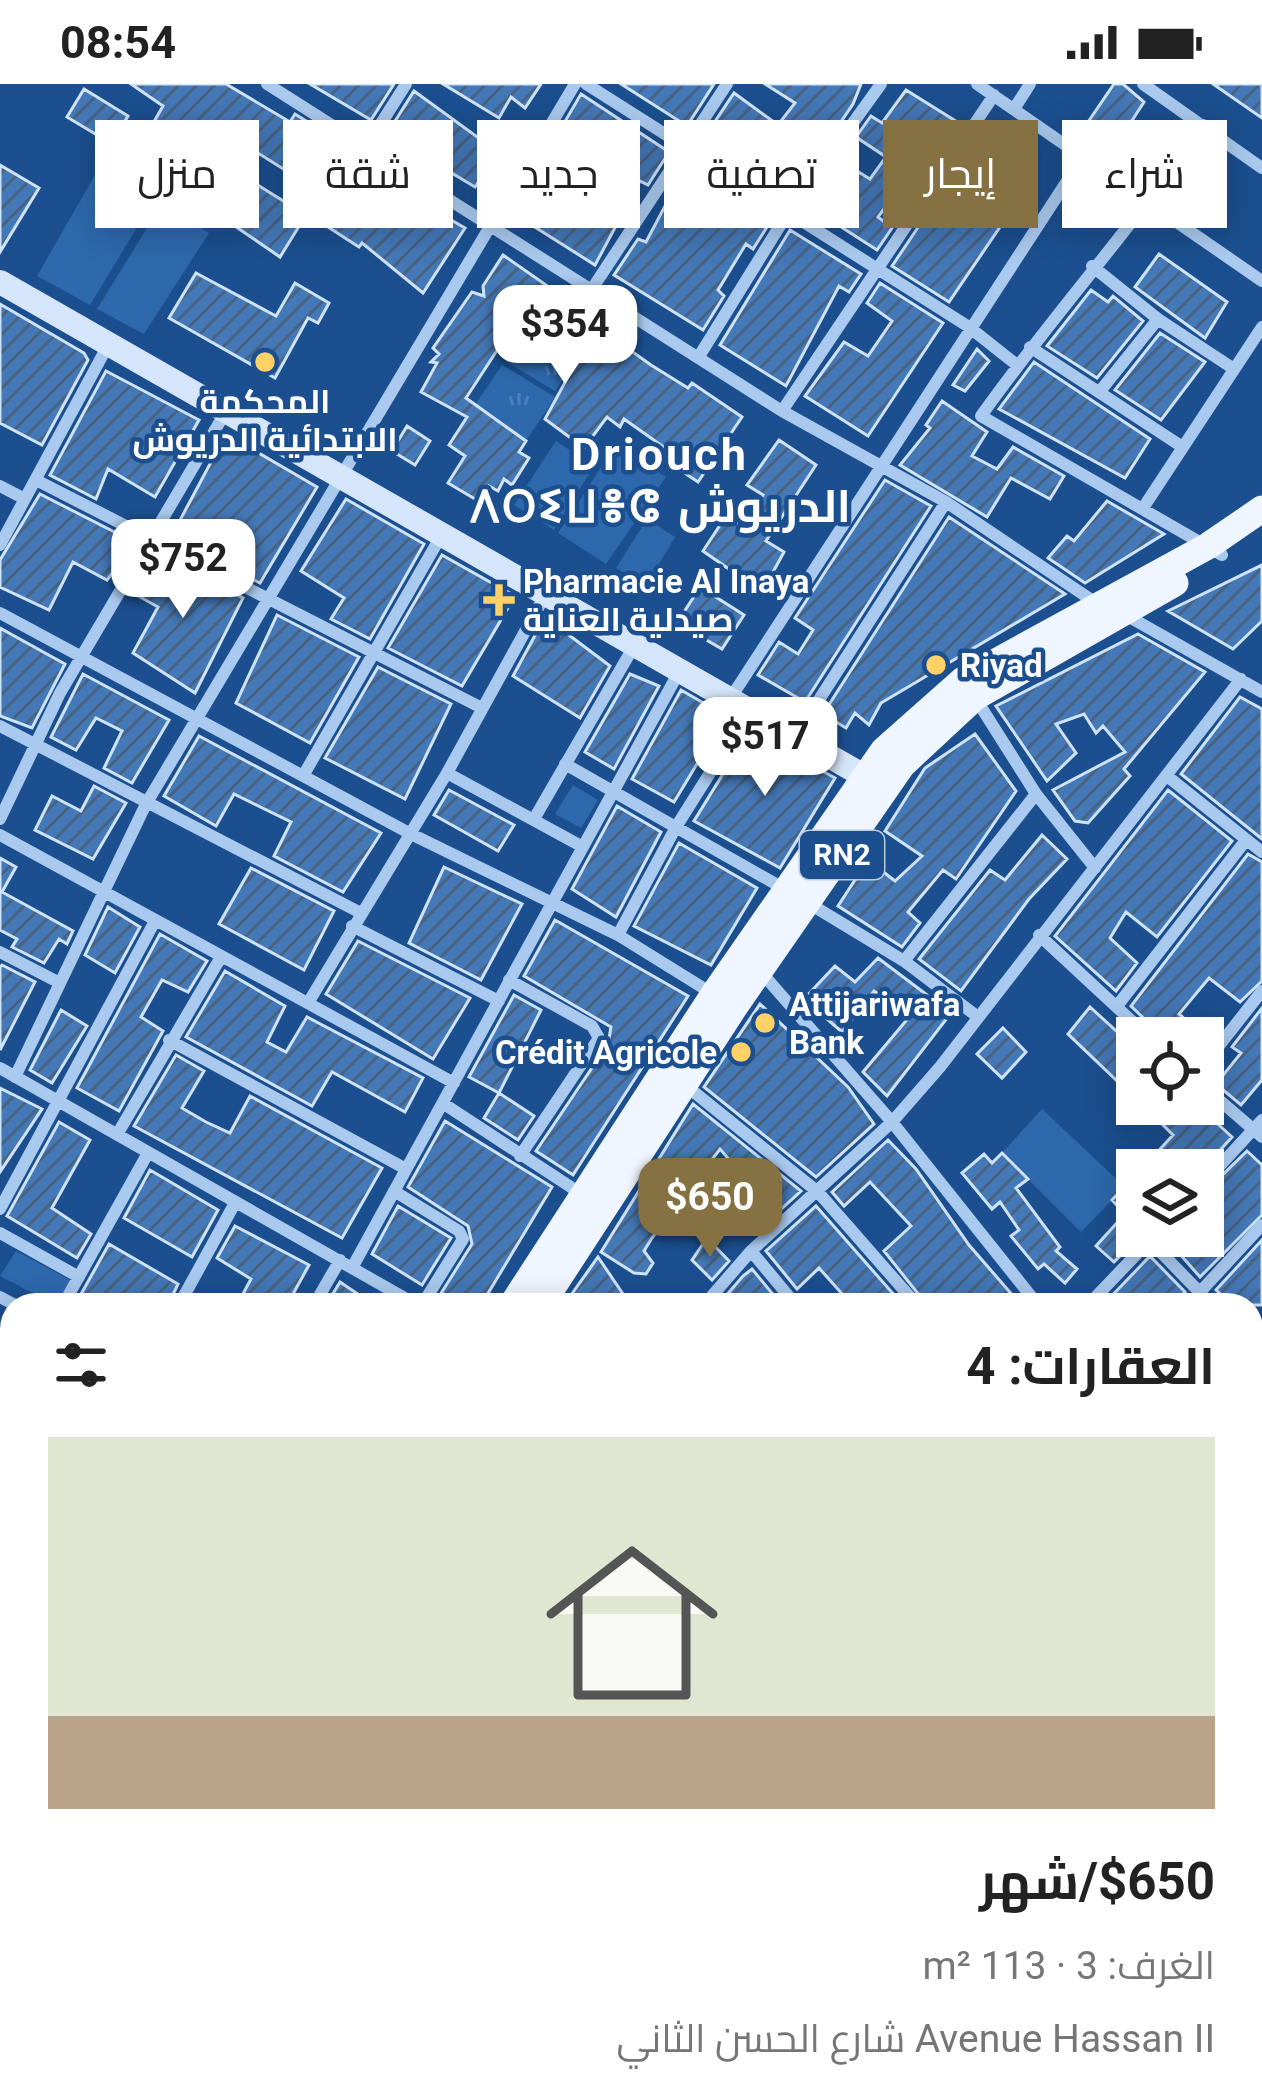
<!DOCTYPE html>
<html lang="ar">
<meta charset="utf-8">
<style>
body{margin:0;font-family:Roboto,Cairo,"Noto Sans Tifinagh",sans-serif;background:#f2f2f2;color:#222;direction:rtl;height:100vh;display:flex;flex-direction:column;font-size:45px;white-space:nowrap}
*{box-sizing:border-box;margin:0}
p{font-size:39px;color:#767676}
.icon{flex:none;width:66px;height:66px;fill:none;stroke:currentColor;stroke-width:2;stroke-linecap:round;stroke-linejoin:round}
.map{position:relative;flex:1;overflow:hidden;direction:ltr}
.sheet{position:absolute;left:0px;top:1209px;width:1263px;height:804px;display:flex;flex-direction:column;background:#fff;border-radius:36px 36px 0 0;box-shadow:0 6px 30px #0003;direction:rtl}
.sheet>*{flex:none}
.guide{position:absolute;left:36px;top:36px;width:1191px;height:108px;direction:rtl;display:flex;gap:24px}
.tools{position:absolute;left:1116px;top:933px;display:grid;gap:24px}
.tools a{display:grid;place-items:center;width:108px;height:108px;border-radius:0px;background:#fff;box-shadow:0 6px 30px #0003;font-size:60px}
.price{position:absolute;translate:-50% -102px;padding:0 27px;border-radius:24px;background:#fff;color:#222;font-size:39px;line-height:78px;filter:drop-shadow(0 3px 6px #0008)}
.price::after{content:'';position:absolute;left:50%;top:72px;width:36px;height:27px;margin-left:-18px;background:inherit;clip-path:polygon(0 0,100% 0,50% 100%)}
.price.on{background:#857141;color:#fff}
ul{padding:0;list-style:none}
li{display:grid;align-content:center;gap:24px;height:636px;padding:0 48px}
li span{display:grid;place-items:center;height:372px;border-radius:0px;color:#555}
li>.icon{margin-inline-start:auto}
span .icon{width:216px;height:216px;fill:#fffc;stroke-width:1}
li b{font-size:51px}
h2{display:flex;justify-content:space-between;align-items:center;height:144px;padding:0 48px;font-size:51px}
.pill{padding:0 42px;border-radius:0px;background:#fff;box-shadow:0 6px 30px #0003;font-size:42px;line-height:108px}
.pill.on{background:#857141;color:#fff}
.status{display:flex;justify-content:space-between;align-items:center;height:84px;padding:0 60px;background:#fff;direction:ltr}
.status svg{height:33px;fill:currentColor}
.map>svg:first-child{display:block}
.grass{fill:#2e69ad}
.park{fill:url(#park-tufts)}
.building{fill:url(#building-hatch);stroke:#cfe3fa;stroke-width:3}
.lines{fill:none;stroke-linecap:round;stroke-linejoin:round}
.street{stroke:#a9c9ee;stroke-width:12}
.secondary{stroke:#d6e6fa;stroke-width:24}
.primary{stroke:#f0f6ff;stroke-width:27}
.poi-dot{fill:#ffd166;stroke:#1b4f8f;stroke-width:4.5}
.labels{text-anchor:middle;stroke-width:9;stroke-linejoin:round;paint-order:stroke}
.shield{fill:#1b4f8f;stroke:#bbcadd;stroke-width:3}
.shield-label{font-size:30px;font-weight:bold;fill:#fff}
.poi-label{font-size:33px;font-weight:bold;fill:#fff;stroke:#1b4f8f;text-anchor:start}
.district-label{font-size:45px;font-weight:bold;letter-spacing:3px;fill:#fff;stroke:#1b4f8f}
</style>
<div class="status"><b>08:54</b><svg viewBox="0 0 49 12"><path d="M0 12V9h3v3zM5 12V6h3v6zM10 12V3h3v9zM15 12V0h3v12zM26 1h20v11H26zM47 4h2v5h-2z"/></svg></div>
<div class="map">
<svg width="1262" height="2013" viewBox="0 0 1262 2013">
<defs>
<pattern id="park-tufts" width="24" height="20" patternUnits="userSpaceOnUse" patternTransform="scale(3)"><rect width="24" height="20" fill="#2e69ad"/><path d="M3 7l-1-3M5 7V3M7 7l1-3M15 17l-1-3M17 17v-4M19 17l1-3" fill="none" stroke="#4d80b9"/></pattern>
<pattern id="building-hatch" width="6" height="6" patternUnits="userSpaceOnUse" patternTransform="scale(3)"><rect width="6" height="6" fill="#4478b7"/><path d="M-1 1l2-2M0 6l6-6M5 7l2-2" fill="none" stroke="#486282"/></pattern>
</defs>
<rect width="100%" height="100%" fill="#1b4f8f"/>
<path class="grass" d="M99,84L145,112L141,137L90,221L37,192Z
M162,120L209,149L144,250L97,225Z
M556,357L594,382L554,446L514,421Z
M616,361L666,393L606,480L558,449Z
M647,435L675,453L646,502L616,484Z
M573,701L598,716L581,744L555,730Z
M1042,1025L1125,1103L1081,1148L1002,1069Z
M16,1167L70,1196L56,1221L0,1192Z"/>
<path class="park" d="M530,234L581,268L555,307L505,277Z
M502,281L555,313L526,357L475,321Z"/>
<path class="building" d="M131,0H226L290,38L295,30L349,64L320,108L258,69L247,89L155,36L163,22Z
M310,0H394L371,36Z
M443,0H541L525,24L511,13L499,34Z
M621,0H714L687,42Z
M765,0H861L853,20L838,42L834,39L786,114L700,60L734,9L778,41L795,19Z
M1114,0H1123L1144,18L1118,58L1088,38Z
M1213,0H1262V34Z
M84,5L128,32L112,60L67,33Z
M906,6L962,41L939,75L927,66L878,133L892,144L877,166L807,121L839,76L870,95L886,73L856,53L871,32L882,39Z
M414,7L498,68L475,103L387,50Z
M581,10L669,68L648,101L640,97L595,181L511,128L533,92L540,95L545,87L564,97L574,79L556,69L568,51L560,46Z
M979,53L1036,90L949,218L892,182Z
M689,77L774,132L753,165L746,160L718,206L724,212L703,246L614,191L638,155L646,158Z
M0,81L39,104L0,168Z
M1193,82L1224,104L1203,131L1172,108Z
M370,95L409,121L413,114L465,144L423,209L362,159L359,163L328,143L346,111L355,118Z
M251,97L306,131L280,173L226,136Z
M790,146L861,190L849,208L839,202L786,302L720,261Z
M1159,170L1227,218L1205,254L1135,203Z
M503,171L599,238L602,235L627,250L620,259L651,281L688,304L692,299L742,333L698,398L662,374L668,366L624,335L620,343L607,333L584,364L545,335L587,258L528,219L466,314L526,357L519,368L529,374L512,401L504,395L498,407L489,402L480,418L448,399L465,372L449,361L467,333L421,308L437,279L431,278L439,270L433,264L472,208L484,212L483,202Z
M196,189L276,232L295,199L329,219L318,239L308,234L275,294L169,234Z
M880,199L943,239L868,352L805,312L844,258L868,272L892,237L867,219Z
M1091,206L1108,218L1113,212L1143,237L1097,294L1047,262Z
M0,220L84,269L88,276L42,361L0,339Z
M1160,249L1205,278L1161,336L1115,306Z
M977,265L989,277L965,307L953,301Z
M1034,278L1150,355L1125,394L999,325Z
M106,287L199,336L155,413L108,385L96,415L50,391Z
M942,317L987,348L972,372L997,385L1013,363L1064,392L1050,415L1011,394L987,433L900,381L930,344L926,341Z
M407,342L430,357L415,381L392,367Z
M226,350L317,403L260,499L171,453Z
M779,356L816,381L766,457L784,468L762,508L703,467L726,432L744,443L763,411L747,401Z
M885,396L931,422L805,618L758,591L779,558L798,570L813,546L795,534Z
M40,410L136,459L107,496L73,478L49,526L0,503V476Z
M346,415L424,460L370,555L331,535L344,514L301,487Z
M1107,417L1164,450L1085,499L1048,474L1067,452L1074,457Z
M949,433L1065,510L881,619L869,641L855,629L846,644L823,630Z
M155,469L243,514L195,609L133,569L158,523L133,509Z
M442,471L515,512L462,602L388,564Z
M1262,481V537L1233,565L1168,527Z
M700,503L744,531L722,565L677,539Z
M277,531L359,573L310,659L236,619Z
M545,533L610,582L580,634L513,592Z
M0,544L65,580L32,644L0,632Z
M1138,550L1205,588L1124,685L1130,692L1088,739L1075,737L1053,706L1125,668L1103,642L1096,649L1084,630L1056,640L1076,669L1047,697L996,622Z
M378,583L451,620L405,715L325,674Z
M83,590L169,636L132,699L104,684L122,647L96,634L76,666L51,653Z
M630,590L659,602L614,685L585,668Z
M681,606L726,632L674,718L632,695Z
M1240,613L1262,625V755L1181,690Z
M750,646L835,694L780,784L694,737Z
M975,650L1016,707L956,795L943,786L908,828L920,839L902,863L838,822L868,776L895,797L922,772L885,747L925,684Z
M199,652L381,749L343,808L274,772L291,738L234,710L216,742L164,712Z
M94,702L126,719L93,775L35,746L52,712L81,727Z
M449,706L514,741L498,767L434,731Z
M1168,706L1232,757L1157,853L1126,828L1110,854L1137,879L1116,907L1055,852Z
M617,722L661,748L616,833L572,805Z
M1042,751L1067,775L1029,815L961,907L919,875L990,786L1005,796Z
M679,759L757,804L711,881L634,842Z
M1248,770L1262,778V897L1240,918L1209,894L1179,930L1207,954H1164L1131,922Z
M0,774L16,783L2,808L73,847L67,860L59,855L44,879L12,863L17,855L0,846Z
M444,783L522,820L481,896L409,859Z
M251,784L334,827L304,886L219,840Z
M108,823L140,843L115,889L85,871Z
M555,836L688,912L573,1091L536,1067L608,960L611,943L524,892Z
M160,850L207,877L188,908L162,896L141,933L163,947L119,1027L77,1004Z
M358,857L470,914L433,975L326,910Z
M878,874L951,929L887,1012L863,988L910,932L874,907L842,948L804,915L835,882L855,898Z
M2,881L35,898L0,966V883Z
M225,887L285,922L267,958L286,968L307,933L423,994L405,1028L332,988L312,1022L186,953Z
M514,911L541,926L499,1009L469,993Z
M760,920L848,1003L874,1040L816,1093L704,1003Z
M1090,923L1137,966V1016L1068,950Z
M1262,924V996L1241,1021L1216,1000L1241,969L1232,963Z
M61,926L87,942L52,999L30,986Z
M1003,944L1026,968L1002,994L977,970Z
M176,971L204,987L182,1024L206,1038L230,1049L250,1012L382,1084L342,1154L134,1042Z
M0,1004L42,1025L0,1088Z
M499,1009L534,1032L518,1056L484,1034Z
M693,1020L801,1107L755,1149L734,1127L707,1154L689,1134L740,1088L720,1065L652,1154L644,1167L653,1179L646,1190L634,1189L601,1168Z
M1142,1020H1196L1232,1053L1202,1086H1141L1173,1051Z
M445,1037L552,1103L481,1221H457L440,1211L472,1160L468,1142L408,1103Z
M59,1038L90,1056L52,1124L91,1150L77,1174L7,1132Z
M888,1056L916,1085L969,1161L1021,1221H927L884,1167L911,1142L870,1098L844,1122L832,1108Z
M1247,1067L1262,1081V1131L1200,1193L1164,1152H1203V1110Z
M1002,1069L1028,1095L1016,1104L1060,1163L1056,1167L1077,1185L1065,1199L1044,1180L1038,1185L1011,1152L1019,1146L1000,1118L992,1125L962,1089L984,1070L992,1079Z
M150,1086L218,1126L192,1173L124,1134Z
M1137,1090V1155L1114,1178L1096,1162L1125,1130L1112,1116Z
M398,1122L451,1154L422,1201L372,1170Z
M816,1122L903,1221H852L819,1184L797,1205L766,1167Z
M235,1142L309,1181L287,1221H237L251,1195L217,1174Z
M707,1154L729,1177L712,1196L692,1176Z
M1262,1156V1221H1233L1216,1206Z
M109,1160L178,1200L168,1221H75Z
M1150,1172L1185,1208L1172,1221H1103Z
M598,1173L623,1210L616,1221H564Z
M752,1185L781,1220L718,1221L743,1192Z
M340,1198L374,1221H326Z"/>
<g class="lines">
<path class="street" d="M267,0L782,327L946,418L1099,521
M586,0L969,243L1017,281
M977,0L1262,197
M1143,0L1262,84
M1014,25L1030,0
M1203,41C1134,142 1052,232 981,332L1222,471
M368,60L406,0
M1092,182L1158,235L1101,306
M590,208L727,0
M1158,235L1234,285
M1030,263L1181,362
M698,274L786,132L881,0
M782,327L994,11
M36,396L480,623
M0,402L25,415
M1143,424L1262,243
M0,461L107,263
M0,529L411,750L618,851L713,910
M1124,530L1262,608
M974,612L1036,710L1095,784
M730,615L1084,71
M0,642L359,828
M797,650L946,418
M565,680L788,807
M447,689L583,763
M303,692L441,452
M1167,692L1262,768
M0,735L60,609L225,329
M534,735L634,562
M0,751L454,999
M805,817L904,877L978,933
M352,842L499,917
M618,851L676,743L749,627
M1039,851L1150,954
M0,868L58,898
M904,877L1036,710
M761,888L892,1038L1038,1221
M509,896L592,942L599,954L520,1072
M308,919L447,689L544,513
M1117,922L1246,756
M169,956L406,1085
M1203,982L1262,907
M0,984L417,1221
M15,993L146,720L575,0
M684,1000L818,1108L917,1221
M1203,1002L1262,1053
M444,1020L583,1111
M118,1049L221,873
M1203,1100L1262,1036
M394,1107L459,1147L463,1155L422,1221
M0,1125L155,837
M0,1149L79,1193
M1150,1157L1212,1221
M751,1167L796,1221
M352,1184L680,586
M0,1213L15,1221
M63,1221L148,1069
M179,1221L235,1119
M314,1221L340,1176
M704,1221L751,1167L892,1038L940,983L1241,595
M1088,1221L1154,1152
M1188,1221L1262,1141
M1251,1264L1262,1277
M0,1334L12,1341
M0,1399L12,1375
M0,1415L12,1422
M1251,1491L1262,1506
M0,1533L12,1542
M1251,1577L1262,1568
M0,1606L12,1590
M1251,1651L1262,1666
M1251,1787L1262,1802
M0,1915L12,1923
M1251,1931L1262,1945
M1251,1975L1262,1966
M46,2001L60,2013
M265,2001L278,2013
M1048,2001L1056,2013
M140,2013L148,2001
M1202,2013L1217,2001"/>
<path class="secondary" d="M0,198L878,700"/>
<path class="primary" d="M512,1221L714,910L884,666L963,596L1208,462L1262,425
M541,1221L735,922L902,681L975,613L1175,499
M0,1979L12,1962
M0,2009L12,1992"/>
</g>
<g class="poi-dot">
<circle cx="265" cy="278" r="12"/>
<path d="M493 498h12v12h12v12h-12v12h-12v-12h-12v-12h12z"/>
<circle cx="936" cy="581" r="12"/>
<circle cx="765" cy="939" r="12"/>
<circle cx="741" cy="968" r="12"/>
</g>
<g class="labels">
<rect class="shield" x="800" y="747" width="84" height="48" rx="9"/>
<g class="shield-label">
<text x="842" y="781">RN2</text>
</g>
<g class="poi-label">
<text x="265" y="329" text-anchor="middle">المحكمة<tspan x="265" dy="38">الابتدائية الدريوش</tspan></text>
<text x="523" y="509">Pharmacie Al Inaya<tspan x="523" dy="38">صيدلية العناية</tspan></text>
<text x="960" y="593">Riyad</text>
<text x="789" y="932">Attijariwafa<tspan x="789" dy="38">Bank</tspan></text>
<text x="717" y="980" text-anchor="end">Crédit Agricole</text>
</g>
<g class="district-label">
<text x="660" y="386">Driouch<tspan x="660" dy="52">ⴷⵔⵉⵡⴻⵛ الدريوش</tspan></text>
</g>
</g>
</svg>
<div class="tools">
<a><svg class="icon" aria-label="locate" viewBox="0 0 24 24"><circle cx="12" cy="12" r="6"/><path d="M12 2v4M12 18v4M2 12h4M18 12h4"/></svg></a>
<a><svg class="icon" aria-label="layers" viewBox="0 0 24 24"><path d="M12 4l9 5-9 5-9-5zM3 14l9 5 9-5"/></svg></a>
</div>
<b class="price" style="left:565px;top:303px">$354</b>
<b class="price" style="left:183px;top:537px">$752</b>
<b class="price" style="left:765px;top:715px">$517</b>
<b class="price on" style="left:710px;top:1176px">$650</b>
<div class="guide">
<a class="pill">شراء</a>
<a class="pill on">إيجار</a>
<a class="pill">تصفية</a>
<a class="pill">جديد</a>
<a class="pill">شقة</a>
<a class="pill">منزل</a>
</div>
<section class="sheet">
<h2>العقارات: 4<svg class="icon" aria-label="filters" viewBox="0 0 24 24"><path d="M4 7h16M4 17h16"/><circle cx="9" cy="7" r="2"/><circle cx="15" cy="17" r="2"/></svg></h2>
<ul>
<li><span style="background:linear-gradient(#dfe7d0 75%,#b9a48a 0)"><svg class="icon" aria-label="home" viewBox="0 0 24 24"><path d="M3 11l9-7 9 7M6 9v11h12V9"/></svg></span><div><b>$650/شهر</b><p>الغرف: 3 · 113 m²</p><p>Avenue Hassan II شارع الحسن الثاني</p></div></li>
</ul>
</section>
</div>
